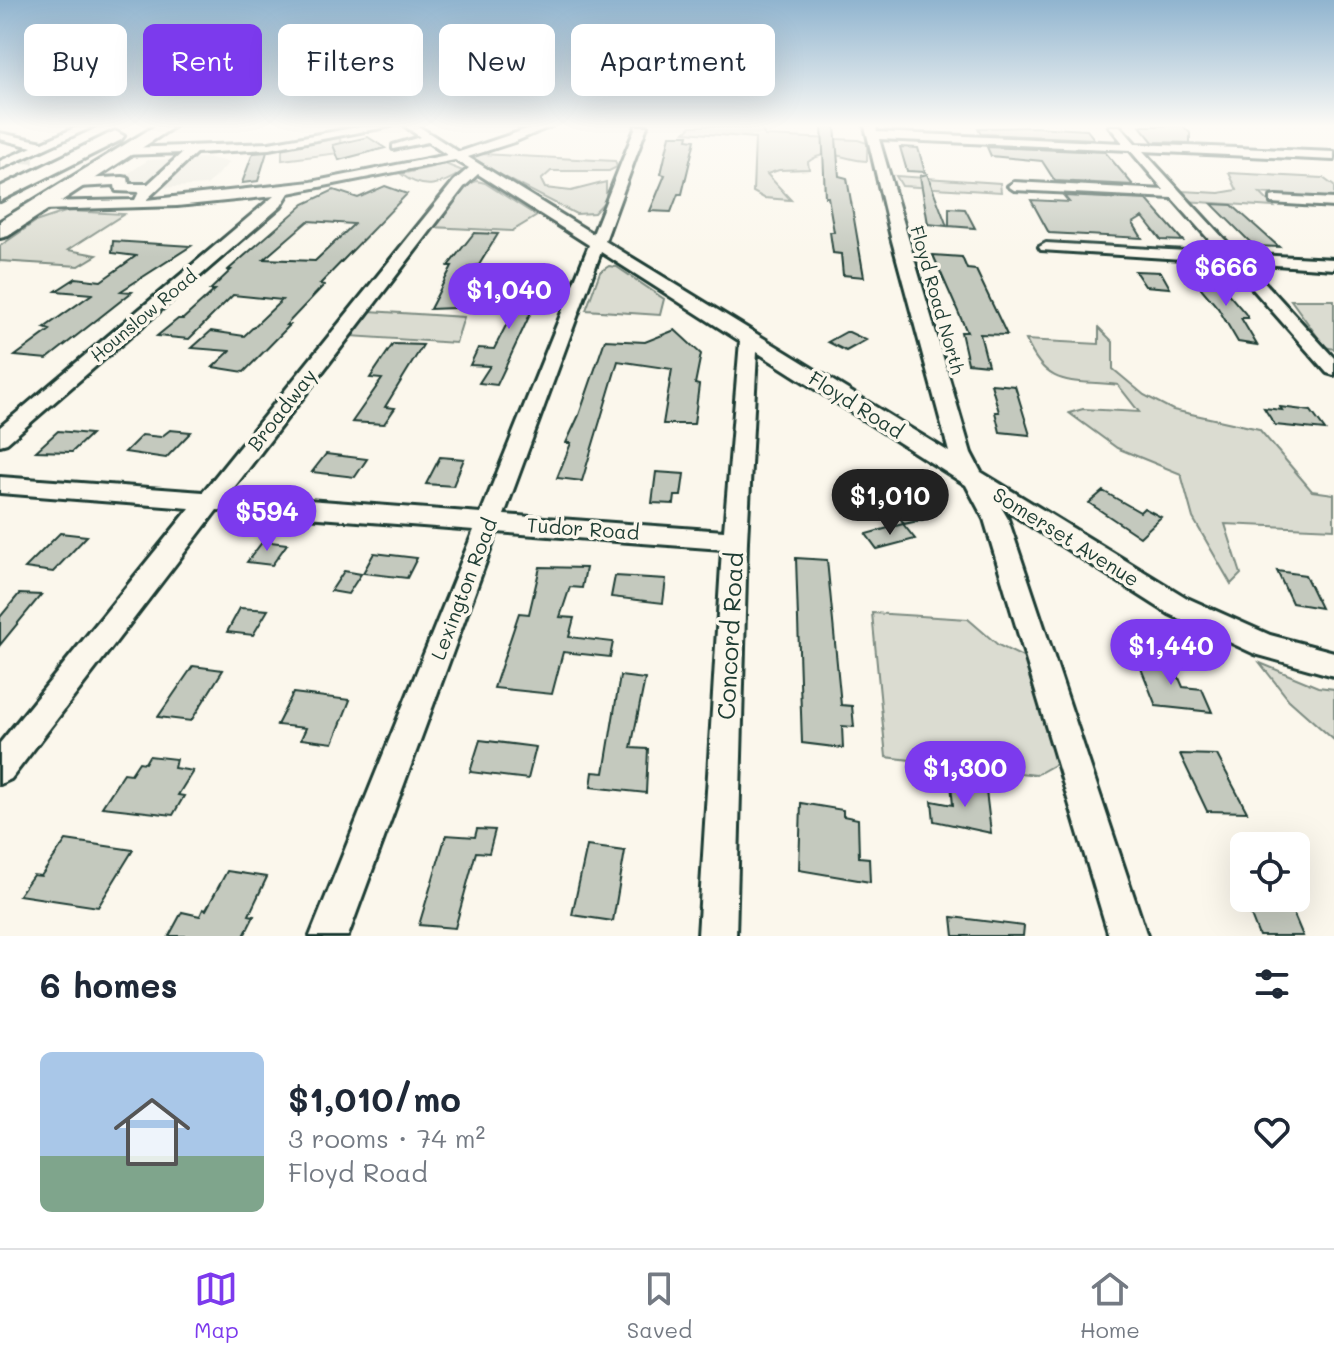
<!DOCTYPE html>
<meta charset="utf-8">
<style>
body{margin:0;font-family:Mali,sans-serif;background:#f6f6f7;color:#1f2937;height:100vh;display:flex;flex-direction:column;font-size:30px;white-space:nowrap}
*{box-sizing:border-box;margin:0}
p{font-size:26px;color:#747a83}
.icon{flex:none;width:44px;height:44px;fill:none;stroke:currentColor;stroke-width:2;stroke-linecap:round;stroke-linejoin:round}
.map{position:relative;height:936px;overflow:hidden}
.details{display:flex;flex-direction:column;background:#fff;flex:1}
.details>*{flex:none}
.guide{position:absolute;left:24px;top:24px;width:800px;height:72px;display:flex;gap:16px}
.buttons{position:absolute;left:1230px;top:832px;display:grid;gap:16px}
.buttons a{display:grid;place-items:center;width:80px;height:80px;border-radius:12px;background:#fff;box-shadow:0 8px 32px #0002;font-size:40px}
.price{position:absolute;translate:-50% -68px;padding:0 18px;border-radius:28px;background:#7c3aed;color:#fff;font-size:26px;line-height:52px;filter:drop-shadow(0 2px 4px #0008)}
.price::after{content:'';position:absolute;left:50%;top:48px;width:24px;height:18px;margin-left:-12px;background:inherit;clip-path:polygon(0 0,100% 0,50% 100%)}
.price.selected{background:#222;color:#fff}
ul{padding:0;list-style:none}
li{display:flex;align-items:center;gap:24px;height:200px;padding:0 40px}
li span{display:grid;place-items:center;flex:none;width:224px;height:160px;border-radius:12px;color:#555}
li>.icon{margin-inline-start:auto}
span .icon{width:96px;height:96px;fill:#fffc;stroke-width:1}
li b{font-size:34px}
h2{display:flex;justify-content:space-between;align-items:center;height:96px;padding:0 40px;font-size:34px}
.tag{padding:0 28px;border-radius:12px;background:#fff;box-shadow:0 8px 32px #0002;font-size:28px;line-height:72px}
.tag.selected{background:#7c3aed;color:#fff}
.dock{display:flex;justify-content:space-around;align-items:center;height:112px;border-top:2px solid #e0e1e3;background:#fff;font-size:22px;color:#747a83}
.dock a{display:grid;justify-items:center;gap:4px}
.dock .selected{color:#7c3aed}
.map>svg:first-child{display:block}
.built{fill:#eae9de}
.green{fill:#dbdcd1;stroke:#7d8c82;stroke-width:2}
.building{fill:#c4c9be;stroke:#1f3d34;stroke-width:2;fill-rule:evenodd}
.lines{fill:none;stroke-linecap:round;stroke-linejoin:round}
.minor-tunnel{stroke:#cfd2c7;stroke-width:12;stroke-dasharray:12 6;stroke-linecap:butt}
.minor-casing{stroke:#1f3d34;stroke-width:6}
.highway-casing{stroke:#1f3d34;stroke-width:6}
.minor{fill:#fbf7ec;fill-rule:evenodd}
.highway{fill:#fbf7ec;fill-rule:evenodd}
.labels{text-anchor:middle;stroke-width:7;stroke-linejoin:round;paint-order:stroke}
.far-street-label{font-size:18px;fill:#1f3d34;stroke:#fbf7ec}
.street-label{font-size:20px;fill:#1f3d34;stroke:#fbf7ec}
.near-street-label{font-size:24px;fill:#1f3d34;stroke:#fbf7ec}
</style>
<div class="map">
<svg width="1334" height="936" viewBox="0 0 1334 936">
<rect width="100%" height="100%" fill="#fbf7ec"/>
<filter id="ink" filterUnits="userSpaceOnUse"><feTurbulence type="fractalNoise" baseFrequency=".0125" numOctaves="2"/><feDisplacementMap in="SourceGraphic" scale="16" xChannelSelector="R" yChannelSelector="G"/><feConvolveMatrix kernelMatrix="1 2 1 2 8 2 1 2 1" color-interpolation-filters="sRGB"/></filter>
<g filter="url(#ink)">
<path class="built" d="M209,158L230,162L207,185L112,191L111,185L148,160Z"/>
<path class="green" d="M691,126H760L765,136L858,140L867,143V161C847,161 827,146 808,162L809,169L779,170L767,174L791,200L764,198L753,192L755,138L685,132Z
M339,138L347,152L282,160V147Z
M482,154L615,161L617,167L609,171H551L541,180L545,188L571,191L606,182V200L594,213L576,214L472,160L471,157Z
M445,164L463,171C442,186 423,191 401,174Z
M1229,173L1323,178L1334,186V200L1260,193L1274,207L1185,201L1183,191L1219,193L1237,190Z
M896,176L1000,183L1001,192L902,186Z
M477,181L485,183L537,216L512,231L432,227L468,184Z
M68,211L124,214L68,250L97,255L79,266L0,261V246L35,222Z
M609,266L617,267L664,299L660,315L586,310L600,272Z
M1291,300H1334V349L1325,347Z
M369,311L464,317L456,343L349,336Z
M1099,328L1113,342V369L1144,395L1173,410L1259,429L1312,491L1334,494V529L1225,524L1241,574L1231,584L1193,518L1181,474L1117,448L1069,413L1083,409L1139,412L1118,385C1071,379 1048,390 1026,340L1099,344Z
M872,613L968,619L998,645L1029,660L1059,762L1036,775L886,757Z
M1260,663L1318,687L1334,689V740L1289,700Z"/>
<path class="building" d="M822,126H835L839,176L847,178L864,277L843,275L841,254L833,253L830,232H834L828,197H825Z
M1140,126H1183L1190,133V143L1153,142Z
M1035,127L1087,130L1094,139L981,134L978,128Z
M670,135H688L687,139L695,140L682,194H678L671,212L650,211L665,175L661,174Z
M368,137L385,148L339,160L333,145Z
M900,147L918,148L925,172L907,171Z
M987,147L1105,152L1133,185L1055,181L1042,161L991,156Z
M267,152L258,181L242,183L253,153Z
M927,174L947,226L928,224L920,176Z
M385,186L407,194L320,284L324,285L286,325H290L244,372L213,367L230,351L192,348L211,331L244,336L282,300L233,295L189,339L157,336L178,319H183L215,290H210L231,270H228L304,204L334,190L358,198ZM308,221L354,224L315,261L264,259Z
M1064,196L1147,200L1183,241L1161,240L1143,217L1133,223L1142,238L1049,233L1031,200L1069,202Z
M1212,204L1232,205L1279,247L1254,246Z
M949,208L965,209L975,228L949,226Z
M474,233L498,234L479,265L471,267L474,268L455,308L430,309L452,266H448Z
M113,241L191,246L121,291L132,292L47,359L15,356L50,330L44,328L92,294L56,291L76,278L101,281L136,256L112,253Z
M933,255L962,257L967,269L976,270L1007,335L980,334L988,365L968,363L961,332H967Z
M526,271L544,272L533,292L540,293L497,385L479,383L490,366L470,365L478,348L494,349L521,296L515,295Z
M1135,271L1161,272L1170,288L1145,286Z
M1190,275L1213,276L1245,313L1248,318H1241L1257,345L1238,342L1218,308Z
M675,330L701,354L695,384L699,385L694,424H663L672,369L618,361L582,481L557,478L571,443H566L579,415L605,340L645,342Z
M846,332H849L866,340L846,351L828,342Z
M393,344L423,345L385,407L395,408L384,424L352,422L382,379L370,378Z
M991,384L1015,386L1030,435L1000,432L995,412H999Z
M1280,407L1311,411L1325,430L1275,425L1264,408L1282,410Z
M170,430L191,432L166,458L125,452L142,435L161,437Z
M58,431L91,434L72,452L36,451Z
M326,454L367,459L355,477L312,472Z
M440,457L464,459L453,486L426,484Z
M656,472L684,474L681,496H675L674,504L652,503Z
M909,490L924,510L916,511L922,520L904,524L886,495Z
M1103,491L1140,512L1144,508L1161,517L1140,537L1089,503Z
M903,524L915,539L877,549L866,534Z
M60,533L87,536L53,572L25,568Z
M263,541L287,544L272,565L247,562Z
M374,553L417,558L407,578L363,573Z
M796,558L827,560L841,705L852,706L854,727L842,726L843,748L802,743Z
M540,567L586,568L582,588L570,587L560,617L574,618L569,637L613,642L610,657L563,652L552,694L494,688L519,613L529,614Z
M344,571L361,574L348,594L331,591Z
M1277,571L1305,575L1321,608L1292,603Z
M615,576L666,579L663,603L611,597Z
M19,594L41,595L0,645V617Z
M240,608L268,610L253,635L227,632Z
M1137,658L1172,662L1183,687L1202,689L1212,712L1156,706Z
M193,666L223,670L191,721L158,717Z
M620,676L645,679L631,748L648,749L646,793L591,787L593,772L604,773Z
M293,693L350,700L333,743L301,739L306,728L277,725Z
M480,740L536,747L528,779L470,772Z
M1180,754L1217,755L1247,812L1207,811Z
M149,756L176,759L174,768L193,771L178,795L184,796L173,815L102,807L124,773L131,774L139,762L145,763Z
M951,784L986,791L991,833L934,821L932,801L953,805Z
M801,803L843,810V816L858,819L859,857L869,858L870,882L799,870Z
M477,829L495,830L489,853L476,852L455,928L419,925L446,835L475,837Z
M66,840L133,850L98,907L19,895L33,875L41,876Z
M587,846L625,851L613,921L572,915Z
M227,871L267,877L249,915L254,916L244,936H169L182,912L200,916L203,909L206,910Z
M1244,898H1287L1303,936H1259Z
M952,917L1024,926L1023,936H954Z"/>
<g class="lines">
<path class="minor-tunnel" d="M22,157L36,158"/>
<g class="minor-casing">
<path id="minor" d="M79,126H94L0,169V161L32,147L0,139V133L43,142Z
M364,126H391L269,149L196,153L146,200L311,182L447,155L428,142L393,149V145L420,137L405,126H418L459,152L536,126H551L514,142L468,157L593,234L636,126H647L605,241L949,452L891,237L865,126H876L877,132L1123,143L1109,126H1120L1136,144L1334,152V160L1143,151L1238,254L1334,259V269L1247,263L1334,358V375L1327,373L1229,262L1041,250L1039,247L1046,243L1221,253L1172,198L1014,190L1008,186L1014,182L1164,190L1130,150L879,139L971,453L981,472L1187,598L1270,635L1334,652V676L1255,654L1169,614L1001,507L1008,519L1147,936H1109L984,519L966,485L757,352L747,541L736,936H698L722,549L497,532L348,936H310L474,530L217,510L11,779L0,784V743L190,508L0,493V477L203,492L454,181L469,168L455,160L289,193L281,206L7,443L0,445V427L274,196L177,206L41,210L34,206L41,202L135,200L139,192L116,191L115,185L77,187L71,183L77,179L123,177L128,178L129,184H148L182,153L121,155V149L125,148L269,143ZM478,174L589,245L481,513L229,494L464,187ZM601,252L740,341L724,531L504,515Z
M1276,196L1334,199V207L1271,203V197Z"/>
</g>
<g class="highway-casing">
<path id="highway" d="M155,126H175L8,236L0,238V221Z
M115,131L124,136L121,140L0,201V187Z"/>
</g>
<use href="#minor" class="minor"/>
<use href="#highway" class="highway"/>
</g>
</g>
<linearGradient id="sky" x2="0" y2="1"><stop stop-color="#90b4cf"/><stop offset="0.49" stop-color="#fdfbf6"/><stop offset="1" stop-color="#fdfbf6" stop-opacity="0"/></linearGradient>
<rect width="1334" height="257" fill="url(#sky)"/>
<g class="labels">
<g class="far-street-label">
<text transform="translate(937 300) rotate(74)" y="6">Floyd Road North</text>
<text transform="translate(144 316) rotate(-40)" y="6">Hounslow Road</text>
</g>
<g class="street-label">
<text transform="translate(856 405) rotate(32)" y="7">Floyd Road</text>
<text transform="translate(282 410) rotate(-52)" y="7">Broadway</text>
<text transform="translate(583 529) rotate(4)" y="7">Tudor Road</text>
<text transform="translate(1066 537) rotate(32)" y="7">Somerset Avenue</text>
<text transform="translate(464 589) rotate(-69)" y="7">Lexington Road</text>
</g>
<g class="near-street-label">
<text transform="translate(731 636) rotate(-87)" y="8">Concord Road</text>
</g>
</g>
</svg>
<div class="buttons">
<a><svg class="icon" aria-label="locate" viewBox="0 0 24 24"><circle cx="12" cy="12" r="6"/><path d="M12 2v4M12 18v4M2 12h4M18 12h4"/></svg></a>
</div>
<b class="price" style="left:1226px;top:308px">$666</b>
<b class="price" style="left:509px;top:331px">$1,040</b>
<b class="price selected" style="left:890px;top:537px">$1,010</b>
<b class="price" style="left:267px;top:553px">$594</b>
<b class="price" style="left:1171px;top:687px">$1,440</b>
<b class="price" style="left:965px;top:809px">$1,300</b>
<div class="guide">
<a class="tag">Buy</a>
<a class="tag selected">Rent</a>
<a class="tag">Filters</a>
<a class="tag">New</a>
<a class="tag">Apartment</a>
</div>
</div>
<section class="details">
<h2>6 homes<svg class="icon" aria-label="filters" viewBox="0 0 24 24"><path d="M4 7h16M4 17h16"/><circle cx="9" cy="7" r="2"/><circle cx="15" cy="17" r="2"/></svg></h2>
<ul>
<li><span style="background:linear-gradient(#a9c7e8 65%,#7fa58c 0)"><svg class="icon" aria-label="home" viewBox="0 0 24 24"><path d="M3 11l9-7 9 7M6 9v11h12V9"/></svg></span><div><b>$1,010/mo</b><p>3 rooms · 74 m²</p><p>Floyd Road</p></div><svg class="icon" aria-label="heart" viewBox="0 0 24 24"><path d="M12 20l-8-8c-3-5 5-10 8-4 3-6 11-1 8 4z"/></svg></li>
</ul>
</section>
<nav class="dock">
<a class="selected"><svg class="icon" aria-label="map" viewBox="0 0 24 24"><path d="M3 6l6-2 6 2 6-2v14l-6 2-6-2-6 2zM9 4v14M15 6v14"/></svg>Map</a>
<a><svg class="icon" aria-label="saved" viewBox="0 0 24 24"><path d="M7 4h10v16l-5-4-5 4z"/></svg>Saved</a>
<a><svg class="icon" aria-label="home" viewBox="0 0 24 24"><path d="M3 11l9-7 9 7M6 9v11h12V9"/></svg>Home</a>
</nav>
